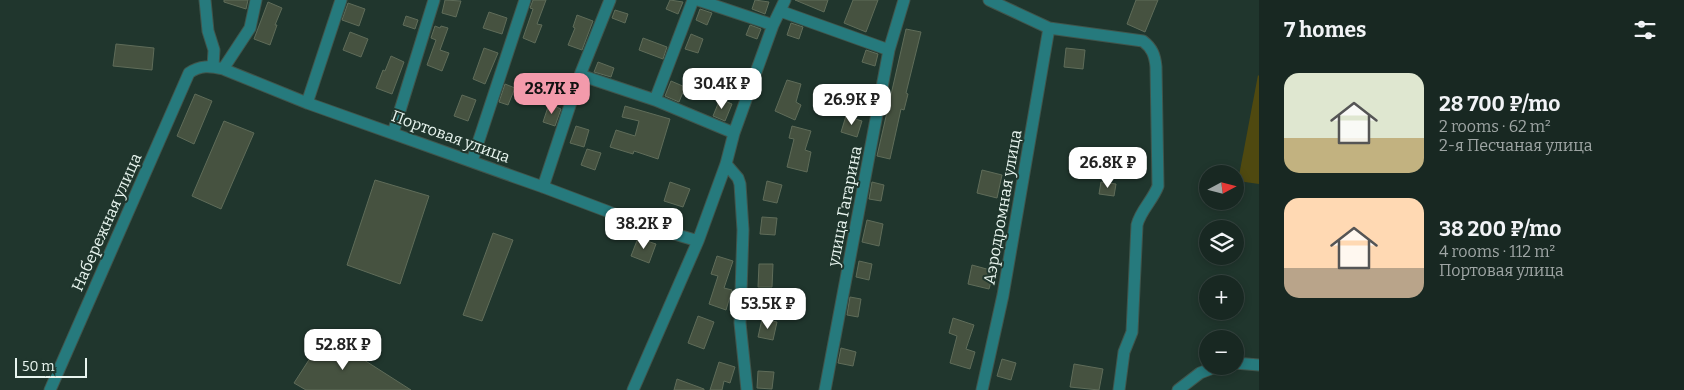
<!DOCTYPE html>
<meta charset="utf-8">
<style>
body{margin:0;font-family:Bitter,serif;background:#25342f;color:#f1f3f6;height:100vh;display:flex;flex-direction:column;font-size:19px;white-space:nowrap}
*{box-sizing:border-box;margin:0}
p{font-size:16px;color:#9fa6a5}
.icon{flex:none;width:28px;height:28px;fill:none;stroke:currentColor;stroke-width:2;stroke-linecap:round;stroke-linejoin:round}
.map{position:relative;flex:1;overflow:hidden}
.panel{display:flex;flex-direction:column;background:#182822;width:425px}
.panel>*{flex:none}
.needle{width:32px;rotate:83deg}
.tools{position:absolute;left:1199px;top:165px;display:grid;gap:10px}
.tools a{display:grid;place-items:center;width:45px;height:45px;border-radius:50%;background:#182822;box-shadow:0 2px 8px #0003,0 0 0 1px #364440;font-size:25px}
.scale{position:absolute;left:15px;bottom:12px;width:72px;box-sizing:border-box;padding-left:5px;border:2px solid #e8f5ef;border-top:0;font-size:14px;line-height:18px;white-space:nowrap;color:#e8f5ef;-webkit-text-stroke:4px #20362d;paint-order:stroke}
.price{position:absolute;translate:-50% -42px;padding:0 11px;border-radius:10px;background:#fff;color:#222;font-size:16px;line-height:32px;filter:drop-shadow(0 1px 2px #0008)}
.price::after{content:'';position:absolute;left:50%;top:30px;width:15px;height:11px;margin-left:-8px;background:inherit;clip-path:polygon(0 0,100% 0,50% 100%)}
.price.current{background:#f39aab;color:#111}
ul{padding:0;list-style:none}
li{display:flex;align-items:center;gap:15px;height:125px;padding:0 25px}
li span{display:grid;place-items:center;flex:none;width:140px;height:100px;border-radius:15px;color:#555}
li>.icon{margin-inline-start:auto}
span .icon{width:60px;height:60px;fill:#fffc;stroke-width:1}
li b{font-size:21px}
h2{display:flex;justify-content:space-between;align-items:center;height:60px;padding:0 25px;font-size:21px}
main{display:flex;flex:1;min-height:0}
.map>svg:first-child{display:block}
.green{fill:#4f4910}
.building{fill:#465240;stroke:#5f6c59}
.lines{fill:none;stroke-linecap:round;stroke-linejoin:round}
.minor-casing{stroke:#40554c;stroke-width:13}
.minor{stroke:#267a7d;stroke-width:11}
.labels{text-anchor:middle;stroke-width:4;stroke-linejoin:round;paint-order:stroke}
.street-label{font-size:16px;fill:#e8f5ef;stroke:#20362d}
</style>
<main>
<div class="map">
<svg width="1259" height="390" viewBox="0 0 1259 390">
<rect width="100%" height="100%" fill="#20362d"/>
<path class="green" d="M1258,75L1259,76V184L1238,181Z"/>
<path class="building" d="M224,0H248L246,9L224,2Z
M445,0L461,1L456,17L442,13Z
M533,0H546L537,24L542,25L535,43L523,38L533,9L530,8Z
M670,0L683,2L678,14L666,9Z
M755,0L769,2L765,14L752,9Z
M795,0H828L824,12Z
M853,0H878L866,32L844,23Z
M1136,0H1158L1145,32L1127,24Z
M268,2L282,8L275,25H277L270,45L254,39Z
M348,3L365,9L359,26L342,20Z
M700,9L712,13L707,25L696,20Z
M615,10L628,14L625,23L612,18Z
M489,12L507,18L502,34L483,28Z
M577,15L593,21L582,50L568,45L575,28L573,27Z
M406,16L418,20L415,29L403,25Z
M791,23L803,27L799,39L787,35Z
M750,25L761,29L757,39L746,35Z
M435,26L440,28L441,26L448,28L440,50L449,53L442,71L427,65L436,40L431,38Z
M906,29L921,32L906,93L908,94L904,110L901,109L890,159L877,156Z
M350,32L368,39L361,57L343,50Z
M691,34L703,39L698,53L685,49Z
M643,38L667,47L663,59L639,50Z
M116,44L154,48L152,70L113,66Z
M484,48L498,53L485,84L473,79Z
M1066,48L1085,50L1083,69L1064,67Z
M866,50L878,54L875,66L862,62Z
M391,56L404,62L392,94L376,88L383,70L385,71Z
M598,62L614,68L611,77L594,72Z
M787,80L801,84L796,102L801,105L795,120L775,111Z
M671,81L685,87L679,102L665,96Z
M505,84L515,88L508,105L499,102Z
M195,94L212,101L194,144L177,136Z
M462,95L476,100L468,121L454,116Z
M720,99L732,104L725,121L713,116Z
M549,104L561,109L555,126L543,122Z
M625,106L670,119L658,159L634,151L633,154L610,147L616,130L635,136L639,121L622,117Z
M846,116L862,121L857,137L841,132Z
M224,121L254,133L221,209L192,196Z
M576,126L589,130L584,147L570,143Z
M792,126L811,131L805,150L811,152L807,172L787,167L794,139L789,138Z
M587,149L601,153L595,170L581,165Z
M982,170L1002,175L997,198L977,193Z
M375,180L429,196L400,284L347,265Z
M767,181L782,185L777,203L763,200Z
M670,182L690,189L683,207L664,201Z
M872,182L884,185L881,201L869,199Z
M1101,182L1116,184L1114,196L1099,194Z
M762,217L777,218L775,235L760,234Z
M867,220L883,224L879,246L862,242Z
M493,233L513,240L482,321L463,315Z
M638,238L656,244L649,263L631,256Z
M717,256L733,261L724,288L732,290L726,310L709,304L718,276L711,274Z
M859,261L872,264L869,280L856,277Z
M759,264H773L772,287H758Z
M972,265L994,271L989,289L968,284Z
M850,297L861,299L858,317L847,315Z
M698,316L714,322L704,349L688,343Z
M953,318L974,325L966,349L975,352L970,369L950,363L957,336L949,333Z
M762,319L777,322L773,340L758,337Z
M325,335L411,390H306L294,383Z
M841,348L856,352L853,366L838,363Z
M1002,359L1016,363L1011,380L997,376Z
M719,362L735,367L730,383L724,381L722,390H710Z
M1074,364L1103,369L1099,390L1070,387Z
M758,371L774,372L772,389L757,388Z
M677,379L704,389V390H674Z"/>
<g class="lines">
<g class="minor-casing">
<path id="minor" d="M205,0L208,31L214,50L213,67
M698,0L773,25
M989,0L1049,28L1143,41C1152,48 1155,55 1156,67L1158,186C1153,200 1140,211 1137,225L1132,332L1124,352L1119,390
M780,11L889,50
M223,69L250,28L256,0
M580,75L655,100L734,133
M655,100L693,0
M307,103L341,0
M393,133L434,0
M472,161L525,0
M726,164L738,178L740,184L743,230L740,323L747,390
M543,187L580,75L610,0
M1235,363L1259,365
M50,390L189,73C200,65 210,66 223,69L307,103L543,187L641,224L698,241
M633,390L698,241L726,164L734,133L773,25L785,0
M825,390L889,50L904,0
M982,390L1003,295L1049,28
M1178,390L1200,373L1218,366"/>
</g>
<use href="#minor" class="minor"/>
</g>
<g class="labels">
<g class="street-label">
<text transform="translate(451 136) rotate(20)" y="6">Портовая улица</text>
<text transform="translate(844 206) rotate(-79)" y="6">улица Гагарина</text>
<text transform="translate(1002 207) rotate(-80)" y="6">Аэродромная улица</text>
<text transform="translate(106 222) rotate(-66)" y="6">Набережная улица</text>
</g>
</g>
</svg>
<div class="tools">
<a><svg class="needle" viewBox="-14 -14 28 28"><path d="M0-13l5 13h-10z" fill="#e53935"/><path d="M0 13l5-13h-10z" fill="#9fa6a5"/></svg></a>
<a><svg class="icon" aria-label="layers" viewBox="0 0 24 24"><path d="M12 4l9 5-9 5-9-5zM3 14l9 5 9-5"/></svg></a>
<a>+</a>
<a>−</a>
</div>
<div class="scale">50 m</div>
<b class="price" style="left:722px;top:110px">30.4K ₽</b>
<b class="price current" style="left:552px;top:115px">28.7K ₽</b>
<b class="price" style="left:852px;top:126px">26.9K ₽</b>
<b class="price" style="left:1108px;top:189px">26.8K ₽</b>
<b class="price" style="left:644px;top:250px">38.2K ₽</b>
<b class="price" style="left:768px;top:330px">53.5K ₽</b>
<b class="price" style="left:343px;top:371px">52.8K ₽</b>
</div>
<section class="panel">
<h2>7 homes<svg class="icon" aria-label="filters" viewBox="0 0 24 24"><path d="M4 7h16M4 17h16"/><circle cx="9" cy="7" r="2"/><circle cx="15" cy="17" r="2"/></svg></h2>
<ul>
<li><span style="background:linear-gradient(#dfe7d0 65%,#c2b280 0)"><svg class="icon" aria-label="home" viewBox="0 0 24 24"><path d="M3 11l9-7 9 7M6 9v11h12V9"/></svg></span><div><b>28 700 ₽/mo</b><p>2 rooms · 62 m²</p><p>2-я Песчаная улица</p></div></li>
<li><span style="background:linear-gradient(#ffd9b3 70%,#b9a48a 0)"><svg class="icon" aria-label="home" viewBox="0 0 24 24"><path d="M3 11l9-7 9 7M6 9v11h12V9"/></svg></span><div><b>38 200 ₽/mo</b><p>4 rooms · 112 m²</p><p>Портовая улица</p></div></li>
</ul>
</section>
</main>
